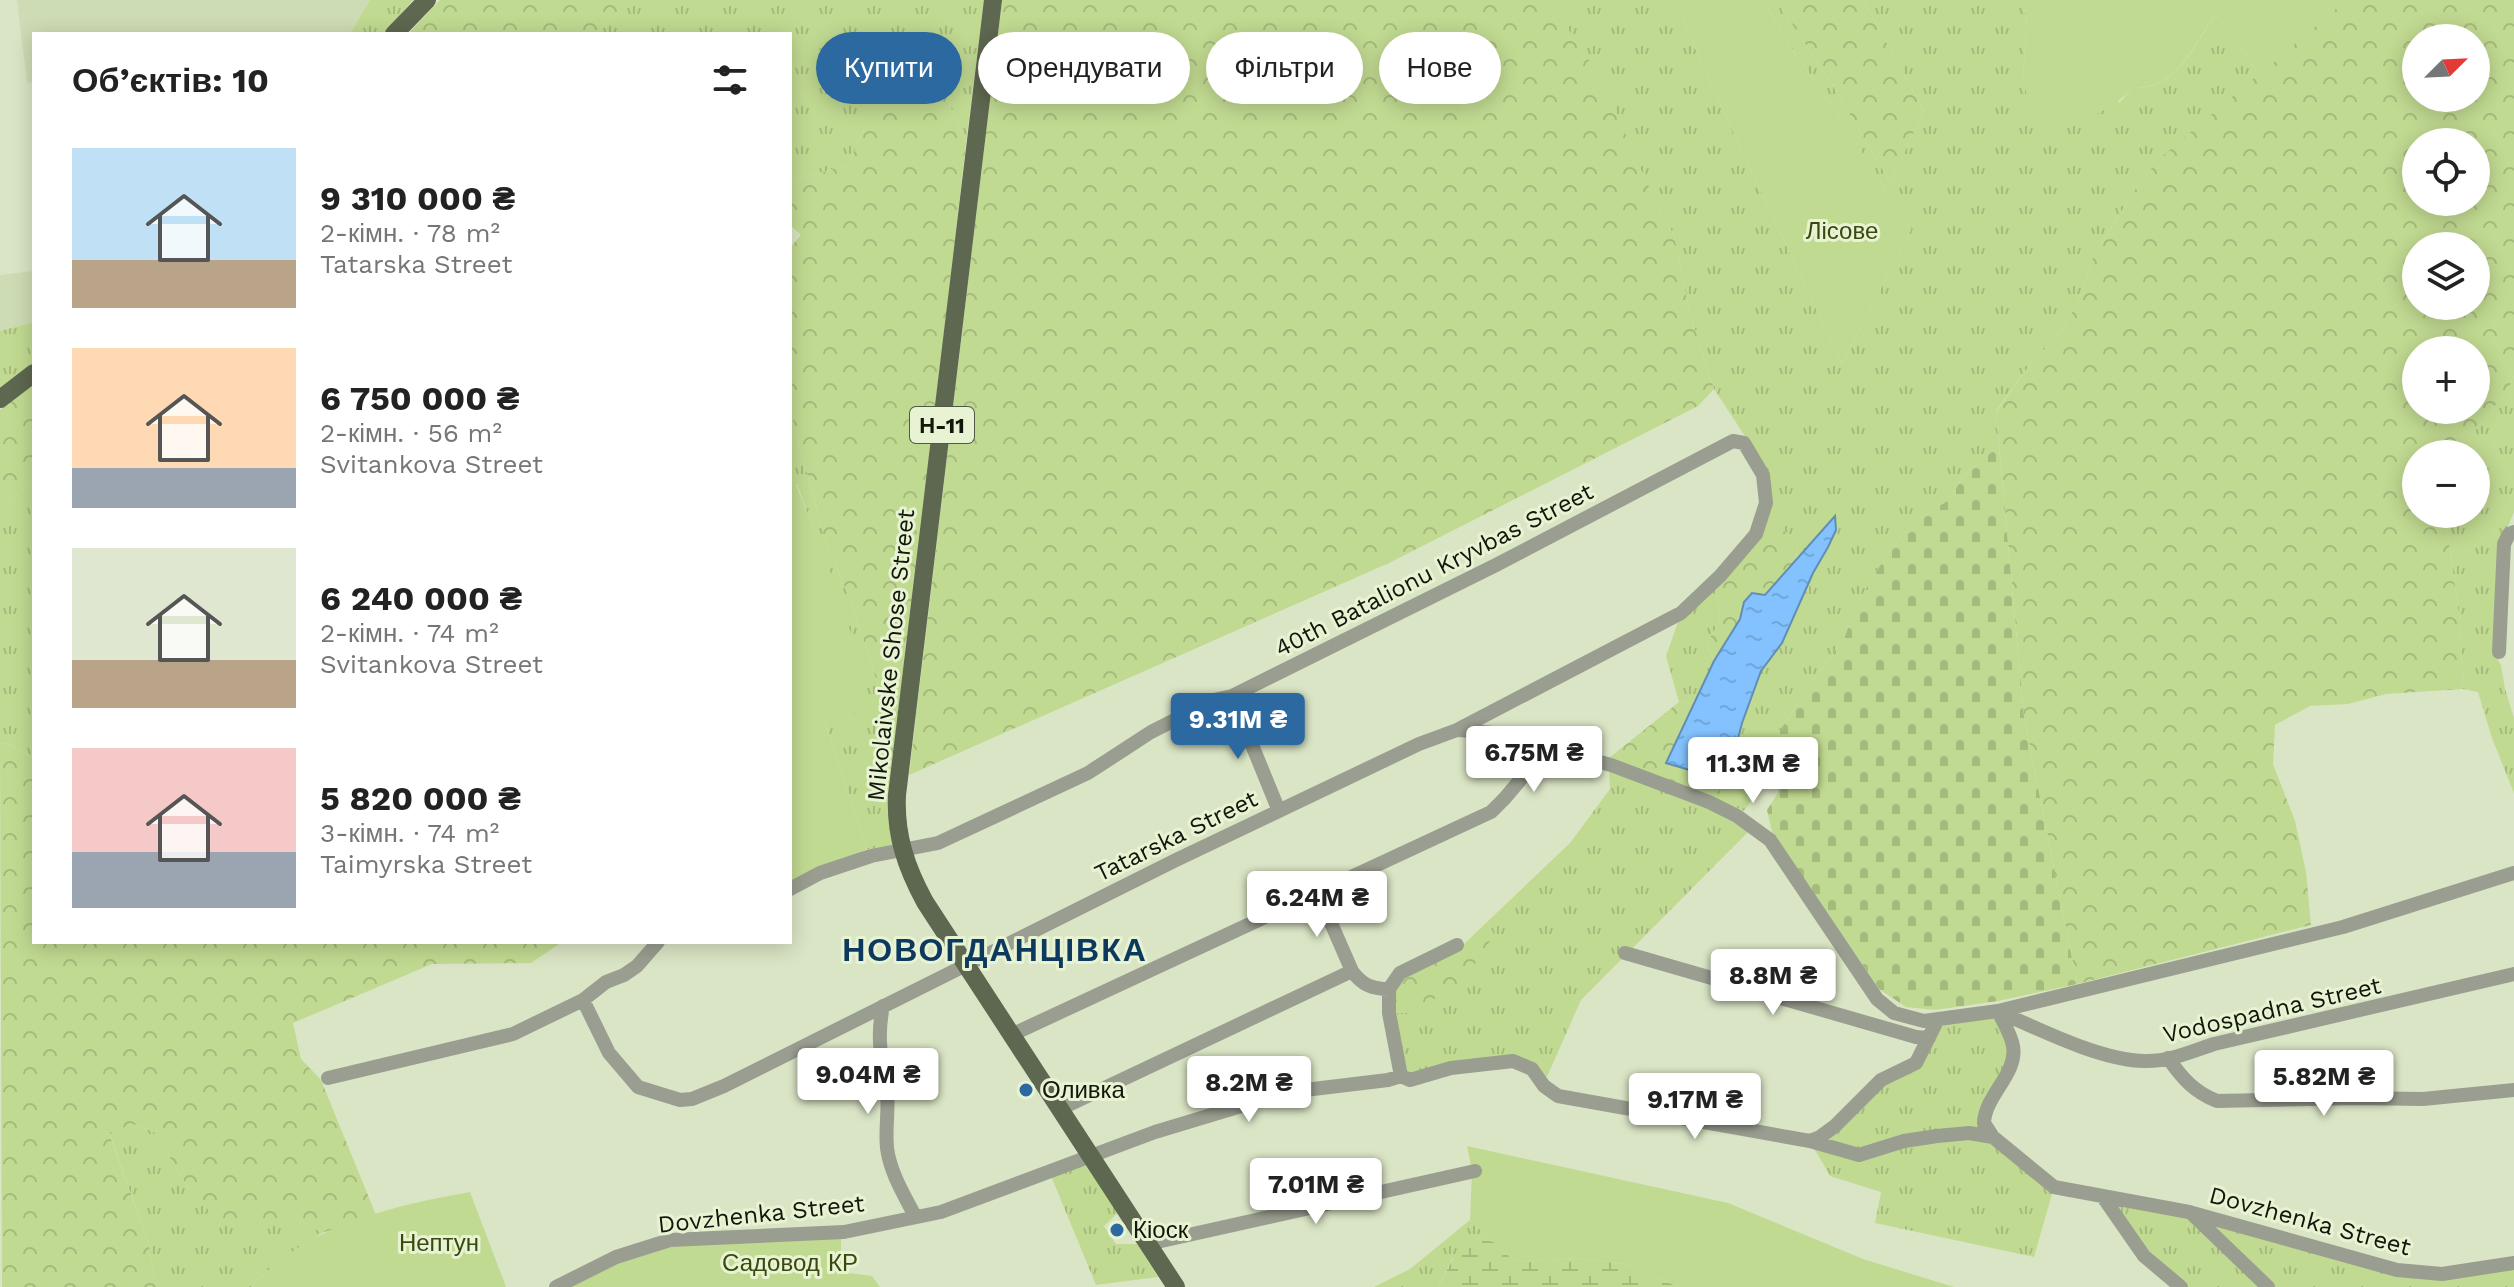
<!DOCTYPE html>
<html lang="uk">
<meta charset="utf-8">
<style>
body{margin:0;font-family:"Work Sans",sans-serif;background:#f6f6f6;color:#222;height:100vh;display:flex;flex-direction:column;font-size:30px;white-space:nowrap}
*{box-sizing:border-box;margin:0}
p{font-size:26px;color:#767676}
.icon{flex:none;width:44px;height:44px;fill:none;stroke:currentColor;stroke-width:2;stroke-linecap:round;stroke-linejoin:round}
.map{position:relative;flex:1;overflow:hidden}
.side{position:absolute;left:32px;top:32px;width:760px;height:912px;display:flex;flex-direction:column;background:#fff;border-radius:0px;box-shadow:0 4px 20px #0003}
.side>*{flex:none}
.banner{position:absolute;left:816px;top:32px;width:760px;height:72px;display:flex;gap:16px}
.needle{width:52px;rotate:66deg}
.buttons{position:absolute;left:2402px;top:24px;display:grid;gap:16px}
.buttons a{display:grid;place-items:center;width:88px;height:88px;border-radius:50%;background:#fff;box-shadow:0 4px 20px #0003;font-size:40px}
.price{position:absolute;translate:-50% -68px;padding:0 18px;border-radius:8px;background:#fff;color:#222;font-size:26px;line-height:52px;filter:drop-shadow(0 2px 4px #0008)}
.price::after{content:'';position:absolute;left:50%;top:48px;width:24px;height:18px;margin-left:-12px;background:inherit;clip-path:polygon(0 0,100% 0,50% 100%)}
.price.current{background:#2b69a0;color:#fff}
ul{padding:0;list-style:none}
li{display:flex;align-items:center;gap:24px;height:200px;padding:0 40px}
li span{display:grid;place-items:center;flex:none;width:224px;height:160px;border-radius:0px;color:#555}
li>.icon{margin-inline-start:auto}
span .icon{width:96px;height:96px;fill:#fffc;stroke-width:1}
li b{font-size:34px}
h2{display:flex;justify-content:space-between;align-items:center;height:96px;padding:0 40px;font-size:34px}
.pill{padding:0 28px;border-radius:36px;background:#fff;box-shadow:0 4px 20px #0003;font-size:28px;line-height:72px}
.pill.current{background:#2b69a0;color:#fff}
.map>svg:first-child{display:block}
.built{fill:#cedcb5}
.grass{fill:url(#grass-tufts)}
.forest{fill:url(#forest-crowns);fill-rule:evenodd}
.wetland{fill:url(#wetland-marsh)}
.cemetery{fill:url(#cemetery-stones)}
.garden{fill:#c1da91}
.water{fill:url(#water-ripples);stroke:#618eb5;stroke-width:2}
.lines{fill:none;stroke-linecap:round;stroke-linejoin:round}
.minor{stroke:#999e90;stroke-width:14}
.major{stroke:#5e674f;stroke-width:18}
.poi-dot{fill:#2b69a0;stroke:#e7f3d2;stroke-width:3}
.labels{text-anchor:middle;stroke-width:6;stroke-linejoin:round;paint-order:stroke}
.shield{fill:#e7f3d2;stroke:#525847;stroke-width:2}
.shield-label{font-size:22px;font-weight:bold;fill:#12160b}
.park-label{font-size:24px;fill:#3a490f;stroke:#e7f3d2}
.street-label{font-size:24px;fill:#12160b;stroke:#e7f3d2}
.poi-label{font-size:24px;fill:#12160b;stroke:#e7f3d2;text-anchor:start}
.district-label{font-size:32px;font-weight:bold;letter-spacing:2px;fill:#0d395e;stroke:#e7f3d2}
</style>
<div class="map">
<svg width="2514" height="1287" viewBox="0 0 2514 1287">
<defs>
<pattern id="grass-tufts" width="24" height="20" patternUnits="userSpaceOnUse" patternTransform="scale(2)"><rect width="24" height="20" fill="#c1da91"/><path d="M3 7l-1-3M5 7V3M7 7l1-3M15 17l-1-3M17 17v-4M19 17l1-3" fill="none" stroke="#a5ba7c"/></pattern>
<pattern id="forest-crowns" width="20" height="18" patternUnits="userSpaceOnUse" patternTransform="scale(2)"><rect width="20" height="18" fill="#c1da91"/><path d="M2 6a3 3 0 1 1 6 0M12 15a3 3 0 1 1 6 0" fill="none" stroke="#a5ba7c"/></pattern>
<pattern id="wetland-marsh" width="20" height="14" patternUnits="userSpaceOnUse" patternTransform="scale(2)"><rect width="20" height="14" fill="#c1da91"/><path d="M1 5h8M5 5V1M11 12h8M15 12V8" fill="none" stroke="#a5ba7c"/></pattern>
<pattern id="cemetery-stones" width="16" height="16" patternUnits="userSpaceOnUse" patternTransform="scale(2)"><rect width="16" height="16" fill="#c1da91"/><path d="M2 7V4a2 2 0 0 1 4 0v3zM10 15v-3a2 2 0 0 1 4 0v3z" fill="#a5ba7c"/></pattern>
<pattern id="water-ripples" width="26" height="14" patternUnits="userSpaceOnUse" patternTransform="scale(2)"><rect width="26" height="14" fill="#83c2fe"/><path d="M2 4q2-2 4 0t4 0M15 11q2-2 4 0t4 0" fill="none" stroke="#70a6d8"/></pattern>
</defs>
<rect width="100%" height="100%" fill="#dae5c5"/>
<path class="built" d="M17,0H370L350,34H34V82L27,83Z
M34,271V322L0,331V275Z"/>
<path class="grass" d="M370,0H413L383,34H350Z
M618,0H984L966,143L936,74L863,131L849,164L800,179L790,186V34H596L618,12Z
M1549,0H1676L1701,63L1842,364L1911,230L1833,107L1788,43L1763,0H1776L1833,86L1890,182L1924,111L1863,0H2018L2027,15L2023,80L2120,102L2132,88C2177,90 2194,46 2216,13L2259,75L2159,160L2136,188L2093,257L2083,291L2063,330L2029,366L1996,411L1999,446L1964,475L1949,500L1923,516L1902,535L1877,570L1855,608L1844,639L1808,687L1779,732L1774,773L1763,772L1759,789L1744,811L1713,798L1761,670L1782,643L1813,573L1836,530L1835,517L1796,562L1798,541L1767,519L1762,462L1714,389L1690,314L1674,235L1661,214L1641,171Z
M34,322V362L0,389V331Z
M2514,376V512L2501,543L2496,657L2501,665L2505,689L2514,718V793L2492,738L2478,692L2463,689L2460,623L2446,521L2448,514H2476V454H2464C2473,423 2502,405 2514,376Z
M790,410L824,536L852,605L885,706L900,712L894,849H867L824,718L847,623L797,484L790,486Z
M34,480V758L6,743L0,744V508Z
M1716,585L1720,621L1706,644L1714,661L1693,704L1679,702L1666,656L1679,619Z
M1609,770L1707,805L1748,832L1581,1000L1547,1077L1532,1064L1418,1074L1403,1071L1394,1013L1414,1012L1494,935L1487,922L1570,843L1610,789Z
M1998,1011L2014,1049L1984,1123L2054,1187L2034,1257L1875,1223L1881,1192L1830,1176L1810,1141L1881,1080L1916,1063L1937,1021Z
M133,1124L154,1132L189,1189L293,1215L322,1233L263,1275L252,1287H156L149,1245L109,1132Z
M1087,1162L1118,1213L1104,1226L1116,1244H1137L1158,1277L1096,1285L1051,1176Z
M2103,1197L2397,1270L2514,1263V1287H2181L2144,1256Z
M1470,1220L1494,1242L1477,1238L1452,1259L1438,1287H1374L1410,1269Z"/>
<path class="forest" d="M440,0H618V12L596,34H408Z
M1002,0H1549L1600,77L1661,214L1674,235L1690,314L1714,389L1698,406L1389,563L909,775Z
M1776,0H1863L1924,111L1890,182L1833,86Z
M2346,0H2514V376C2502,405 2473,423 2464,454H2416V514H2448L2446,521L2460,623L2463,689L2386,694L2348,704L2310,706L2275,725L2273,764L2295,821L2306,872L2311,925L2077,984L2024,717L1996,412L2029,366L2063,330L2083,291L2093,257L2136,188L2158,160ZM2416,38H2476V98H2416ZM2416,142H2476V202H2416ZM2416,246H2476V306H2416ZM2416,350H2476V410H2416Z
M920,74H936L966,143L900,712L885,706L852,605L824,536L790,410V248L801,235L790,225V186L800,179L849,164L863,131Z
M34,384V480L0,508V410Z
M1767,519L1798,541L1796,562L1740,619L1714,661L1706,644L1720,621L1716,585Z
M1679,702L1693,704L1666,763L1727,781L1713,798L1609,758Z
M6,743L34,758V942H562L531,963L432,964L293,1023L301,1059L321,1080L376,1215L322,1233L293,1215L264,1231L216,1218L189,1189L154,1132L133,1124L109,1133L149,1245L156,1287H2L0,744Z
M1487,922L1494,935L1466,978L1414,1012L1394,1013L1393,992L1402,977L1461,947Z"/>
<path class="wetland" d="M1477,1238L1494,1242L1511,1258L1523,1262L1575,1258L1625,1264L1679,1287H1438L1456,1253Z"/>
<path class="cemetery" d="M1999,446L2024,717L2077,984L1998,1001L1935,1010L1906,1007L1879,989L1772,832L1767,810L1778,793L1775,759L1779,732L1808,687L1844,639L1855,608L1877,570L1902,535L1923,516L1949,500L1964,475Z"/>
<path class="garden" d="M1676,0H1763L1788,43L1833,107L1911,230L1842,364L1701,63Z
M2018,0H2346L2259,75L2216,13C2193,46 2178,89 2132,88C2114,109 2079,126 2050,125C2044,125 2038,120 2032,117L2023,80L2027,15Z
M796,484C823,557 861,634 865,712L824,718L867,849L790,883V486Z
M1467,1146L1728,1203L1863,1259L1954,1287H1679L1625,1264L1575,1258L1523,1262L1511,1258L1470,1220L1472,1171Z
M470,1192L506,1287H252C305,1225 393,1206 470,1192Z
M841,1236V1272L872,1276L880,1287H563L594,1271L669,1244Z"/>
<path class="water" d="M1835,516L1836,530L1828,547L1813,573L1782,643L1761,671L1742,723L1727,781L1666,763L1714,661L1740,619L1744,602L1752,593L1765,595Z"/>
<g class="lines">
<path class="minor" d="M2499,652L2504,544L2509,534L2514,532
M1232,696L1279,811
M1459,730L1493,733L1611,765L1709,802L1737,816L1770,840L1877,999L1894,1013L1924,1021L1998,1011L2343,927L2514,873
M1317,891L1352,971
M1625,953L1916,1037L1929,1038
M1389,989V1013L1401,1076
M583,1000L609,1053L638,1087L680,1100L692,1099L724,1086L1176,860L1419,744L1457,730L1681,613L1720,576L1756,534L1766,503L1763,475L1744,443L1733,441L1496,565L1232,696L1214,700L1151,732L1088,773L938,843L871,856L820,873L790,889
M883,1006C876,1040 882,1059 887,1092C889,1110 885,1129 887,1148C890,1172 904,1195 915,1216
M1998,1011C2003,1022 2011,1034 2013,1046C2018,1074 1985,1095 1984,1123L1993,1137L2054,1187L2189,1212L2397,1270L2442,1274L2514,1263
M1998,1011C2038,1029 2104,1062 2147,1061C2170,1061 2193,1051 2214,1044L2514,974
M1011,1035L1491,812L1505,798L1547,748
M2168,1058C2182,1078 2194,1092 2217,1101L2356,1098L2423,1099L2514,1090
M328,1078L513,1034L583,1000L606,982L624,975L637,966L658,942
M1060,1109L1352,971C1362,985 1372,989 1389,989L1400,973L1457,945
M1810,1141L1859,1155L1904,1141L1937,1136L1969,1133L1993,1137
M2103,1197L2144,1256L2181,1287
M2190,1212L2268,1287
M1148,1244L1475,1171
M556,1287L616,1257L670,1240L844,1232L941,1212L1155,1132L1288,1092L1388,1080L1401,1076L1410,1080L1451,1068L1513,1061L1532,1069L1544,1086L1558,1096L1810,1141L1820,1137L1835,1126L1881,1080L1916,1063L1937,1021"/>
<path class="major" d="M993,0L897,795C895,835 906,867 925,902L1176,1287
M394,34L427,0
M0,399L34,373"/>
</g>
<g class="poi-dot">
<circle cx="1026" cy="1090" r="8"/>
<circle cx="1117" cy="1230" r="8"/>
</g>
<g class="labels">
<rect class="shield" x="910" y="407" width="64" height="36" rx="6"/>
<g class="shield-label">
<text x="942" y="433">Н-11</text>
</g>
<g class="park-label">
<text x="1842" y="239">Лісове</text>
<text x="439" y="1251">Нептун</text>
<text x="790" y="1271">Садовод КР</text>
</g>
<g class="street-label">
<text transform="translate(1434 570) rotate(-27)" y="8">40th Batalionu Kryvbas Street</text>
<text transform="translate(891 655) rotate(-84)" y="8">Mikolaivske Shose Street</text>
<text transform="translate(1176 836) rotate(-26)" y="8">Tatarska Street</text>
<text transform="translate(2272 1010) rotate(-13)" y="8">Vodospadna Street</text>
<text transform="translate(761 1214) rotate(-6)" y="8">Dovzhenka Street</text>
<text transform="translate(2310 1221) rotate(15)" y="8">Dovzhenka Street</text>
</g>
<g class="poi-label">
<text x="1042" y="1098">Оливка</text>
<text x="1133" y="1238">Кіоск</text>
</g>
<g class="district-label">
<text x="995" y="961">НОВОГДАНЦІВКА</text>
</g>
</g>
</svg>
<div class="buttons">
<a><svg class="needle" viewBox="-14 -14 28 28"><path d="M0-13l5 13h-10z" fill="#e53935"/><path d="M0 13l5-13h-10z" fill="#767676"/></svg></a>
<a><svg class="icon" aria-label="locate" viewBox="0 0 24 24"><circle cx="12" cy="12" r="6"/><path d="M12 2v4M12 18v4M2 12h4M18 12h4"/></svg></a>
<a><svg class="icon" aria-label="layers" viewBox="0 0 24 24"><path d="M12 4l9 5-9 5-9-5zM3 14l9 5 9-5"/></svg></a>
<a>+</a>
<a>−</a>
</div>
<b class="price current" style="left:1238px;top:761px">9.31M ₴</b>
<b class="price" style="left:1534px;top:794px">6.75M ₴</b>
<b class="price" style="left:1753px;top:805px">11.3M ₴</b>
<b class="price" style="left:1317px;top:939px">6.24M ₴</b>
<b class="price" style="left:1773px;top:1017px">8.8M ₴</b>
<b class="price" style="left:868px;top:1116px">9.04M ₴</b>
<b class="price" style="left:2324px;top:1118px">5.82M ₴</b>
<b class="price" style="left:1249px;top:1124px">8.2M ₴</b>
<b class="price" style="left:1695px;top:1141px">9.17M ₴</b>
<b class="price" style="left:1316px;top:1226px">7.01M ₴</b>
<div class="banner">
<a class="pill current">Купити</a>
<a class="pill">Орендувати</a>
<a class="pill">Фільтри</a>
<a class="pill">Нове</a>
</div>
<section class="side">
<h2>Об’єктів: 10<svg class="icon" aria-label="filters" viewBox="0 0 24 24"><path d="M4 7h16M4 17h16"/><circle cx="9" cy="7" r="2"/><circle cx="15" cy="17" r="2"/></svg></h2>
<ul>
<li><span style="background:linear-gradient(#bfe0f5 70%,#b9a48a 0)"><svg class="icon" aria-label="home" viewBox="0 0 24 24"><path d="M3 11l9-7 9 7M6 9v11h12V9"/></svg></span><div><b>9 310 000 ₴</b><p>2-кімн. · 78 m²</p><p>Tatarska Street</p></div></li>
<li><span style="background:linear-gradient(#ffd9b3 75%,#9aa5b1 0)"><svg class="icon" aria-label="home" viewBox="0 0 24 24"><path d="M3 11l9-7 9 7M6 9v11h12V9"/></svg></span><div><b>6 750 000 ₴</b><p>2-кімн. · 56 m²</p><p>Svitankova Street</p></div></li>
<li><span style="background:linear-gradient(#dfe7d0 70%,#b9a48a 0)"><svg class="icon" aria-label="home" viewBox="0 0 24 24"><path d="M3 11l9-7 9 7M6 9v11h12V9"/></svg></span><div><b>6 240 000 ₴</b><p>2-кімн. · 74 m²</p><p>Svitankova Street</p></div></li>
<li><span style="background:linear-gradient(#f6c9c9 65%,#9aa5b1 0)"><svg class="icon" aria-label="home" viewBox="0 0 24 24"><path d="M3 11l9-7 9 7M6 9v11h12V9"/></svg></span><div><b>5 820 000 ₴</b><p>3-кімн. · 74 m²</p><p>Taimyrska Street</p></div></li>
</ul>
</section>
</div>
